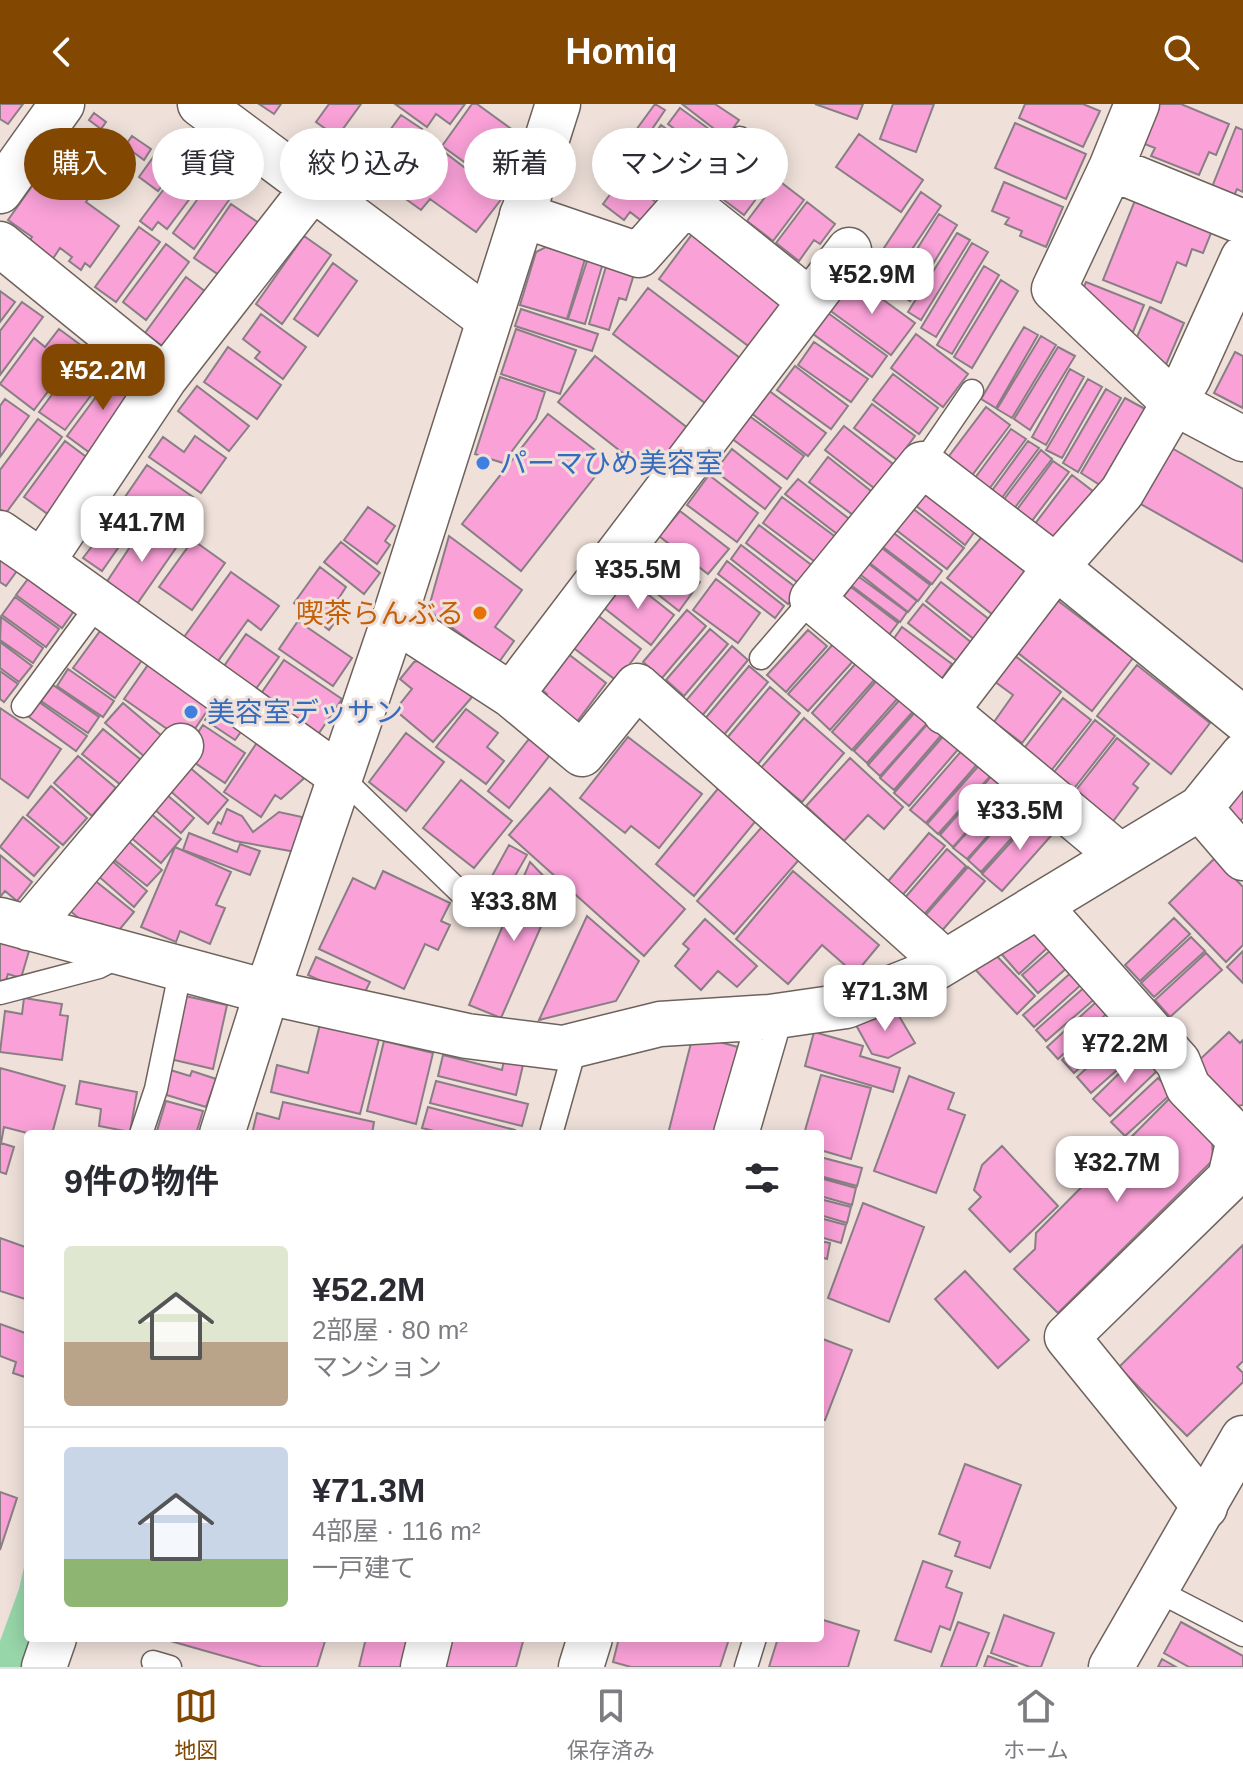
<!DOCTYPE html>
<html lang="ja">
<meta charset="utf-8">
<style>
body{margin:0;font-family:Arial,"Noto Sans JP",sans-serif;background:#f2f2f3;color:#2b2b33;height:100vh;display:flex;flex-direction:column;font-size:30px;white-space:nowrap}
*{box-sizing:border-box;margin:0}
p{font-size:26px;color:#7c7c81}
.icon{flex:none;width:44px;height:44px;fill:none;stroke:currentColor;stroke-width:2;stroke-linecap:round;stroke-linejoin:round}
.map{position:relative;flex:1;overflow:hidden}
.details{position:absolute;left:24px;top:1026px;width:800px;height:512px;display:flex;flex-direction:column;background:#fff;border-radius:8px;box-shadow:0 4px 20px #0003}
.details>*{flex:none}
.guide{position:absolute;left:24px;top:24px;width:800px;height:72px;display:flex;gap:16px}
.price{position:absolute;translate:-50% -68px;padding:0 18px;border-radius:16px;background:#fff;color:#222;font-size:26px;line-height:52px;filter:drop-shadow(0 2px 4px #0008)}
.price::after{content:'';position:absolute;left:50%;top:48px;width:24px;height:18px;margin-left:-12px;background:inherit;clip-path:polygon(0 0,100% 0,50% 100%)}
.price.active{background:#824700;color:#fff}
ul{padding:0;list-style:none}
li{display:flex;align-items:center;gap:24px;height:200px;padding:0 40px}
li+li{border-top:2px solid #e1e1e2}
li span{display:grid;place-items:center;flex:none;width:224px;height:160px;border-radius:8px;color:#555}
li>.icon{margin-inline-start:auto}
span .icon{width:96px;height:96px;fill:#fffc;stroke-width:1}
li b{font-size:34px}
h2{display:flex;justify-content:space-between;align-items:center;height:96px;padding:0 40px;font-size:34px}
.chip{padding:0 28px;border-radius:36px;background:#fff;box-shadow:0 4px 20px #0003;font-size:28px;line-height:72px}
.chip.active{background:#824700;color:#fff}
header{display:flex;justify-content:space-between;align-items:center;height:104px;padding:0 40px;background:#824700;color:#fff;font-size:36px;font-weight:700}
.dock{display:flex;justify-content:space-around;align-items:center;height:112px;border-top:2px solid #e1e1e2;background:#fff;font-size:22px;color:#7c7c81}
.dock a{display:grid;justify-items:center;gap:4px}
.dock .active{color:#824700}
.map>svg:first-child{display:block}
.green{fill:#97d6a9}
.building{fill:#faa1d8;stroke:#8a7e85;stroke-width:2}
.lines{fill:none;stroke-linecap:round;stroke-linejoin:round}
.service-casing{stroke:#6e625d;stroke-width:25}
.minor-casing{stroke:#6e625d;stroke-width:47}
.tertiary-casing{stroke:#6e625d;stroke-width:47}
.service{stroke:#fff;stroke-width:22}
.minor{stroke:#fff;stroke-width:44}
.tertiary{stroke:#fff;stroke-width:44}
.shop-dot{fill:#3f7fe0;stroke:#efe1da;stroke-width:3}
.food-dot{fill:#e8710a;stroke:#efe1da;stroke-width:3}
.labels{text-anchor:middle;stroke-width:6;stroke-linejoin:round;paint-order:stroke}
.shop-label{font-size:28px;fill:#366cbe;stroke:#efe1da;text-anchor:start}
.food-label{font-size:28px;fill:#c56008;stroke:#efe1da;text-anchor:end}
</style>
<header><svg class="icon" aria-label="back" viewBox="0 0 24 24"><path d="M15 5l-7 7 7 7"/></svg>Homiq<svg class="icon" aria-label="search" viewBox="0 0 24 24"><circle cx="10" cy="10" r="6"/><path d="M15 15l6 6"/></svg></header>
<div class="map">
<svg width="1243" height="1563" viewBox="0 0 1243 1563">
<rect width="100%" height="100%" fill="#efe1da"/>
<path class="green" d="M28,1445V1534H38L28,1563H0V1537L19,1485Z"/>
<path class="building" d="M0,0H23L8,20L0,15Z
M259,0H281L274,10Z
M329,0H361L337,33L316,18Z
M395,0H465L450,20L436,10L427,23Z
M472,0H477L521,32L506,54L497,47L481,70L442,42Z
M655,0L665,6L646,34L636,26Z
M682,0H715L739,16L726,34Z
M815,0H863L857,15Z
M893,0H934L916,48L880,35Z
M1025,0H1083L1100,7L1083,43L1019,14Z
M1152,0H1181L1229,20L1216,51L1209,48L1199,71L1151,52L1155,44L1137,37Z
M680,4L724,36L712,53L668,20Z
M94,9L106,18L101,25L89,16Z
M401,11L422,25L387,74L366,59Z
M1015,19L1086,50L1066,95L995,64Z
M661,21L707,54L693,74L647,41Z
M1236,23L1243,26V88L1237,85L1234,92L1212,83Z
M71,27L115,58L86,98L119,122L90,163L85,159L81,166L69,157L72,153L60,144L50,159L25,143L32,133L8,116Z
M859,30L923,76L901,108L836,63Z
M132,32L151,45L144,56L125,42Z
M439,44L503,93L476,128L430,95L421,106L403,93Z
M645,45L679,72L660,97L626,70Z
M168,46L182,55L158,87L139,73L154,52L160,57Z
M746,51L774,71L744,111L716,90Z
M188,53L209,69L167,125L158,118L152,126L140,117Z
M623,73L657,99L643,118L630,108L624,116L603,100Z
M213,74L234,89L194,145L173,129Z
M778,76L804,96L773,137L747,117Z
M1004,78L1063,103L1046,143L1020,132L1022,127L1005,120L1009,114L992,107Z
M921,88L941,102L894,172L874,159Z
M1136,94L1213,124L1203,149L1192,145L1186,162L1177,158L1161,199L1103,176Z
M807,98L835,120L820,140L814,136L799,157L776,139Z
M231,100L259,119L222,173L194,154Z
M939,110L957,121L910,197L892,185Z
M139,123L160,138L116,198L95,183Z
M693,129L785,198L751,244L659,175Z
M957,129L970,136L921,216L908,208Z
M304,132L331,151L282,220L256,200Z
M561,136L588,145L567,215L520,201L536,148L546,143L558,147Z
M972,139L988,148L936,233L921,224Z
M166,140L189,158L146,216L123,198Z
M588,154L603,159L585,220L568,215Z
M333,159L357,177L318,232L294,215Z
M607,159L635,167L626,196L619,194L609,226L589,220Z
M984,162L999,171L952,250L937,241Z
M186,173L210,191L177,236L162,242L145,229Z
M852,173L915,219L891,251L828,205Z
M1001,176L1018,187L972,264L954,253Z
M1086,178L1144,201L1133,228L1097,214L1077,199Z
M648,184L740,254L705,299L613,230Z
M0,187L15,198L0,218Z
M22,198L43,213L0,271V227Z
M1150,203L1184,219L1165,263L1130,249Z
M521,205L598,230L592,247L515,222Z
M828,209L887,252L872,273L813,230Z
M261,210L306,243L283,275L255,254L260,248L243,235Z
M1024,223L1038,231L996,304L981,295Z
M59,225L82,242L34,306L0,280L34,234L45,243Z
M516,225L576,246L560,290L501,270Z
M916,230L968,270L943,303L891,264Z
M1041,232L1056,241L1012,314L997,305Z
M814,238L868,275L851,298L798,261Z
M88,243L113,262L65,326L39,308Z
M228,243L281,281L257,315L204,278Z
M1058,243L1075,252L1030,326L1014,315Z
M1235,248L1243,252V304L1214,289Z
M595,252L689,325L652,372L558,298Z
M795,262L848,302L831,325L777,286Z
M1070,265L1084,273L1046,341L1032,333Z
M116,266L139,284L90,349L67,332Z
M893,270L938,304L919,330L873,296Z
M500,273L545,288L536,315L503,359L475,350Z
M1088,275L1102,283L1062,354L1046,346Z
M197,282L249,322L229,347L178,307Z
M1106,285L1121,294L1078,368L1063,359Z
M768,286L826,329L808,352L751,309Z
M1125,294L1145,305L1100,381L1081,369Z
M5,295L29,312L0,353V302Z
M872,300L915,332L897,356L854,324Z
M986,303L1010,321L970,374L946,356Z
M548,310L608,356L521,467L462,420Z
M748,311L804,352L787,375L731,334Z
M38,315L62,333L6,409L0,405V366Z
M844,322L893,360L874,384L825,346Z
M1011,325L1026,335L987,388L972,378Z
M195,332L226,354L201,389L149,353L163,333L184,348Z
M65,337L89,355L49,411L24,393Z
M1028,337L1039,344L998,399L988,392Z
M1170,343L1243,385V458L1139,399Z
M732,345L781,384L765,405L715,367Z
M1041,346L1052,355L1010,410L999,402Z
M828,353L871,387L853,411L809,378Z
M1053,357L1069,368L1028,422L1013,411Z
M147,361L193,393L183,407L194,415L182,433L125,393Z
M709,371L758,409L737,438L687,401Z
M1072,371L1094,388L1053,441L1031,425Z
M798,375L853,418L841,433L785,390Z
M928,384L978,423L965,441L915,401Z
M782,393L837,434L818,460L763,419Z
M105,399L134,421L102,467L83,454L96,437L83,429Z
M368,403L395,422L385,437L390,441L377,460L344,436Z
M912,404L964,444L947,465L895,425Z
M680,407L729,445L708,470L659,432Z
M146,419L178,441L137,500L106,479Z
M759,421L814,463L801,481L746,439Z
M890,426L942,467L932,480L879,440Z
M985,429L1029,465L993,511L947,474Z
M449,432L522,486L495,523L514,537L499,558L428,506Z
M193,436L225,459L192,506L159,483Z
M341,438L380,469L364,490L324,458Z
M741,441L799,486L788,500L731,455Z
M878,441L930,481L918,497L866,456Z
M652,442L700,478L679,507L632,470Z
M0,452L19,464L6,482L0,478Z
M727,457L784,502L775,514L718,470Z
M865,457L917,497L908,508L857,468Z
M320,463L346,483L337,497L344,506L329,526L294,499Z
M231,468L279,502L261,526L248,516L213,564L179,540Z
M855,470L907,508L900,518L848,479Z
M31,471L76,504L62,524L16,491Z
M626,473L674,511L651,541L603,503Z
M716,475L760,509L738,539L693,506Z
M941,478L990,516L975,536L926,497Z
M851,483L898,519L885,536L838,500Z
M15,493L59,525L46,543L2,511Z
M1053,493L1133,554L1092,607L1013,545Z
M923,500L972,539L958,558L908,519Z
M687,506L706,522L662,574L643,558Z
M596,510L641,545L617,577L571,542Z
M1,513L43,544L33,559L0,536Z
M298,517L352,554L333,582L279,545Z
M103,523L145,552L115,594L73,564Z
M902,523L952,560L938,580L888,543Z
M710,525L728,540L684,592L666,576Z
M808,526L827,542L786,588L767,571Z
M246,530L279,553L250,593L218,571Z
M0,538L32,562L19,578L0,564Z
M835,538L855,555L808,607L788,590Z
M732,542L748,556L701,613L684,599Z
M567,549L606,579L576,619L543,594L547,590L540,584Z
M1014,551L1061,588L1022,639L994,618L1013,591L994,577Z
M426,555L472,593L433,638L395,606L412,585L400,575L414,558Z
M284,556L342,595L315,635L256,597Z
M858,557L876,574L830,626L812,609Z
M150,558L211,601L186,638L124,595Z
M1137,561L1210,619L1171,670L1097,612Z
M749,562L768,578L723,632L704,616Z
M68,565L114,597L103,613L57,582Z
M0,567L18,580L4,598L0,595Z
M878,575L898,594L852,646L832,628Z
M53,581L99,613L88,629L41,597Z
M770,583L800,609L758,660L727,634Z
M904,591L917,603L867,659L854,647Z
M1063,594L1091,616L1050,668L1022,647Z
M39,598L87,632L76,647L29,613Z
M123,599L169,638L152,659L105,619Z
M215,601L246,621L235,636L205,616Z
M0,604L61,645L28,694L0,674Z
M466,605L498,629L487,643L504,657L486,680L436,643Z
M918,605L930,616L880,672L868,661Z
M804,614L844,649L802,698L761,664Z
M931,616L944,628L894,686L880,674Z
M1095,616L1115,632L1072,687L1051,672Z
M203,621L245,649L225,679L183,651Z
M103,625L141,656L121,681L82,650Z
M406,629L444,658L406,707L369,678Z
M946,629L961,642L909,702L894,689Z
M628,633L702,690L659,744L631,722L625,729L580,694Z
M260,634L311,668L281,695L275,691L261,713L224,688Z
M1117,634L1149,660L1133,680L1138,684L1111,720L1073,690Z
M529,635L550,651L509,704L488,687Z
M964,644L979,658L926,719L910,706Z
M78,652L116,684L92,712L54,679Z
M850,654L903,703L884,725L868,711L844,737L806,702Z
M982,658L994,668L938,730L927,720Z
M188,662L228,696L208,720L168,685Z
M994,669L1008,681L953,743L940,731Z
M461,676L512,717L474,764L423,724Z
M1243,679V714L1232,724L1215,706Z
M721,681L759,713L694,792L656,760Z
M51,682L87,714L63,741L27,711Z
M1009,682L1022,694L967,755L953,744Z
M550,684L685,805L644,852L509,731Z
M166,690L194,714L181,729L154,705Z
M1022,695L1036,707L981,768L968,756Z
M227,705L242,712L253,728L279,708L302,713L296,748L235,737L213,729L218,718L221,720Z
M149,708L181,735L161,759L129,732Z
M1038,708L1057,725L1002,787L982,770Z
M23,713L59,743L34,772L0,743Z
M767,717L804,750L734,830L697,797Z
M189,729L237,748L240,740L260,747L250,771L183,746Z
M929,729L945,742L900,794L885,781Z
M127,736L162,766L147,782L112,754Z
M509,741L527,751L503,793L486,783Z
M175,743L231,768L216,801L225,804L210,840L180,827L176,838L141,823Z
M947,745L966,762L922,813L903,796Z
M0,751L32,778L17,797L5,787L0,793Z
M1215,754L1243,783V841L1226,858L1169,799Z
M111,756L147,787L134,803L97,771Z
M530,758L557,786L501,914L469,901Z
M968,763L985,777L940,829L923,814Z
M383,767L450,799L441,817L450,821L438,846L425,840L404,885L319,845L353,774L375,785Z
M793,767L879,841L855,870L822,841L788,880L736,835Z
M93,775L134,808L115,831L102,820L95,828L68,805Z
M587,812L639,857L616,897L539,916Z
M1174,814L1190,830L1140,877L1125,861Z
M705,815L757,862L737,883L718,867L701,886L675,862L689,845L683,840Z
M1044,820L1057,835L1019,870L998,846L1020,826L1027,835Z
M0,828L32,837L21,874L8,870L5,879L0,878Z
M1191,833L1205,847L1154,893L1141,879Z
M1060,838L1076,856L1038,889L1022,871Z
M989,844L1035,892L1017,910L971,861Z
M1243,847V879L1227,863Z
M1206,849L1222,866L1170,913L1155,896Z
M316,853L370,878L363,892L340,881L339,885L308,871Z
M1082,859L1092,871L1034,923L1023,911Z
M1095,874L1105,886L1046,937L1036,926Z
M1106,889L1117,900L1058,955L1047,943Z
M185,892L227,901L213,965L170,955Z
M24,894L62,900L60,911L68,912L62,956L0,948L5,907L22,910Z
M892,900L915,939L888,954L872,950L856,921Z
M1118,904L1130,917L1074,969L1062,956Z
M320,920L379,935L360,1010L271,988L277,961L308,969Z
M814,928L863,942L860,952L900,964L893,988L805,962Z
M1126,928L1141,945L1091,989L1077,973Z
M1229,928L1240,939L1243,936V1001L1232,1003L1194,961Z
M693,931L738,943L716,1030H668Z
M384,937L433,949L416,1020L367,1007Z
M1140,949L1157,967L1110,1012L1093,995Z
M443,951L502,966L504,956L523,961L516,991L438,972Z
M0,964L65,982L52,1030H31L4,1023L1,1039L14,1043L6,1070L0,1068Z
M167,965L190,972L192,967L216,975L206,1003L160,989Z
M821,971L871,984L851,1055L820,1046V1030H804Z
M909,972L954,989L948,1005L965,1011L936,1089L874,1067Z
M1158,974L1172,989L1125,1032L1111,1018Z
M80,977L137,988L130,1028L99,1022L101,1005L76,1000Z
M436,977L528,1000L522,1022L430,999Z
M1171,993L1212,1034L1213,1056L1058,1209L1014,1165L1035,1145L1036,1129Z
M166,997L203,1007L196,1030H156Z
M283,998L374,1018L372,1030H252L257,1009L279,1015Z
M428,1003L515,1026L514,1030H446L422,1024Z
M1002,1042L1058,1102L1010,1148L969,1105L981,1093L974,1086L982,1061Z
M820,1053L862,1064L857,1082L820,1072Z
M820,1074L856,1084L852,1101L820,1092Z
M820,1095L851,1103L847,1119L820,1111Z
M863,1099L924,1123L889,1218L828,1194Z
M820,1114L846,1121L841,1139L820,1133Z
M0,1134L28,1144V1196L0,1187Z
M820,1137L830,1139L827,1155L820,1153Z
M1243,1141V1257L1237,1263L1243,1269V1278L1187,1332L1119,1263Z
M965,1167L1029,1236L998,1264L935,1195Z
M0,1220L28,1230V1274L13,1269L16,1258L0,1252Z
M820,1234L852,1246L825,1316L820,1315Z
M965,1360L1021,1381L990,1464L955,1452L960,1438L939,1430Z
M0,1388L17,1394L0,1446Z
M923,1457L952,1467L946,1483L962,1489L950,1526L940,1522L931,1548L895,1536Z
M1004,1511L1054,1529L1041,1563H1030L991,1549Z
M820,1515L859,1527L848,1563H769L778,1534H820Z
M958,1518L989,1529L976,1563H941Z
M1181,1518L1243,1552V1563H1189L1164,1549Z
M168,1534H326L317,1563H262L167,1536Z
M366,1534H410L404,1563H359Z
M441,1534H524L516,1563H433Z
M619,1534H724L729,1535L720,1563H631L613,1558Z
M988,1552L1018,1563H984Z
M1162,1555L1176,1563H1158Z"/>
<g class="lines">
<g class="service-casing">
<path id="service" d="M686,98L740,34
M922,360L972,287
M761,554L812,495
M23,602L99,499
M340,672L462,790
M0,889L99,863L120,852
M141,1030L156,985L181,864
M551,1030L576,941
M1156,1486L1243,1531
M153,1558L170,1563
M746,1563L755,1534"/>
</g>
<g class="minor-casing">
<path id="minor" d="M200,0L488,215
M1137,0L1111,64L1054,185L1173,298L1243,335
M1111,64L1243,118
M0,87L62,0
M522,111L639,151L686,98L810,197
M0,140L165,274L312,85
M165,274L42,458L340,672
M0,429L42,458
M394,515L511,591L849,146
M511,591L582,650L637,582L945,858
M945,608L1056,463L1122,388L1189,273L1243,154
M1200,704L1243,754
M1119,751L812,495L922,360L1056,463L1243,615
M1039,802L1178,958L1188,983L1239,1035
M0,816L267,888L467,932L563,944L660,920L770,913L736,1030
M28,824L181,642
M770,913L846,902L924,871L1200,704L1243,651
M1205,1403L1067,1233L1230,1074L1239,1035L1243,1032
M423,1563L430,1534
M581,1563L590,1534"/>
</g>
<g class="tertiary-casing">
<path id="tertiary" d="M222,1030L267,888L394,515L558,0
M44,1563L54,1534
M1111,1563L1243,1334"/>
</g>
<use href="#service" class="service"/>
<use href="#minor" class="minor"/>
<use href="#tertiary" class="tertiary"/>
</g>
<g class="shop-dot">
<circle cx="483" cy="359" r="8"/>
<circle cx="191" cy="608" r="8"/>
</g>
<circle class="food-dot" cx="480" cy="509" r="8"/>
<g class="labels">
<g class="shop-label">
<text x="499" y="369">パーマひめ美容室</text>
<text x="207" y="618">美容室デッサン</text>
</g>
<g class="food-label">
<text x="464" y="519">喫茶らんぶる</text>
</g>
</g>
</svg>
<b class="price" style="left:872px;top:212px">¥52.9M</b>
<b class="price active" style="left:103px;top:308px">¥52.2M</b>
<b class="price" style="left:142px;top:460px">¥41.7M</b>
<b class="price" style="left:638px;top:507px">¥35.5M</b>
<b class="price" style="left:1020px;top:748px">¥33.5M</b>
<b class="price" style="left:514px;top:839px">¥33.8M</b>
<b class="price" style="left:885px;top:929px">¥71.3M</b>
<b class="price" style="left:1125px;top:981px">¥72.2M</b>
<b class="price" style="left:1117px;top:1100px">¥32.7M</b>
<div class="guide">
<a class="chip active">購入</a>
<a class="chip">賃貸</a>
<a class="chip">絞り込み</a>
<a class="chip">新着</a>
<a class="chip">マンション</a>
</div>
<section class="details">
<h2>9件の物件<svg class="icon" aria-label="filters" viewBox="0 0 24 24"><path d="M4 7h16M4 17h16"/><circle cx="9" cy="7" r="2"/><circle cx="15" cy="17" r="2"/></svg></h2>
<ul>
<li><span style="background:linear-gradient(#dfe7d0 60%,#b9a48a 0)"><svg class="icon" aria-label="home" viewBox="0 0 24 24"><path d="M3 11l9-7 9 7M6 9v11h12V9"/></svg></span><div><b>¥52.2M</b><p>2部屋 · 80 m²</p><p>マンション</p></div></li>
<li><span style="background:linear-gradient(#c9d6e8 70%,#8fb573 0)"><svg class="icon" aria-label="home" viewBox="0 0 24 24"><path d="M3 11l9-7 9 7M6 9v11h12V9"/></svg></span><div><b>¥71.3M</b><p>4部屋 · 116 m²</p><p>一戸建て</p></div></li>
</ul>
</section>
</div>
<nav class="dock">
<a class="active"><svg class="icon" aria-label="map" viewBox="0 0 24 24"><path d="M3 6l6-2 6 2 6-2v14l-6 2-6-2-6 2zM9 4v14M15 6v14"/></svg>地図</a>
<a><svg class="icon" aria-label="saved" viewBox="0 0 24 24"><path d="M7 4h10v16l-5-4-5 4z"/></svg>保存済み</a>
<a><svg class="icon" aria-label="home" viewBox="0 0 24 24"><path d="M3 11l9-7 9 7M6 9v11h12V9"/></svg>ホーム</a>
</nav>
